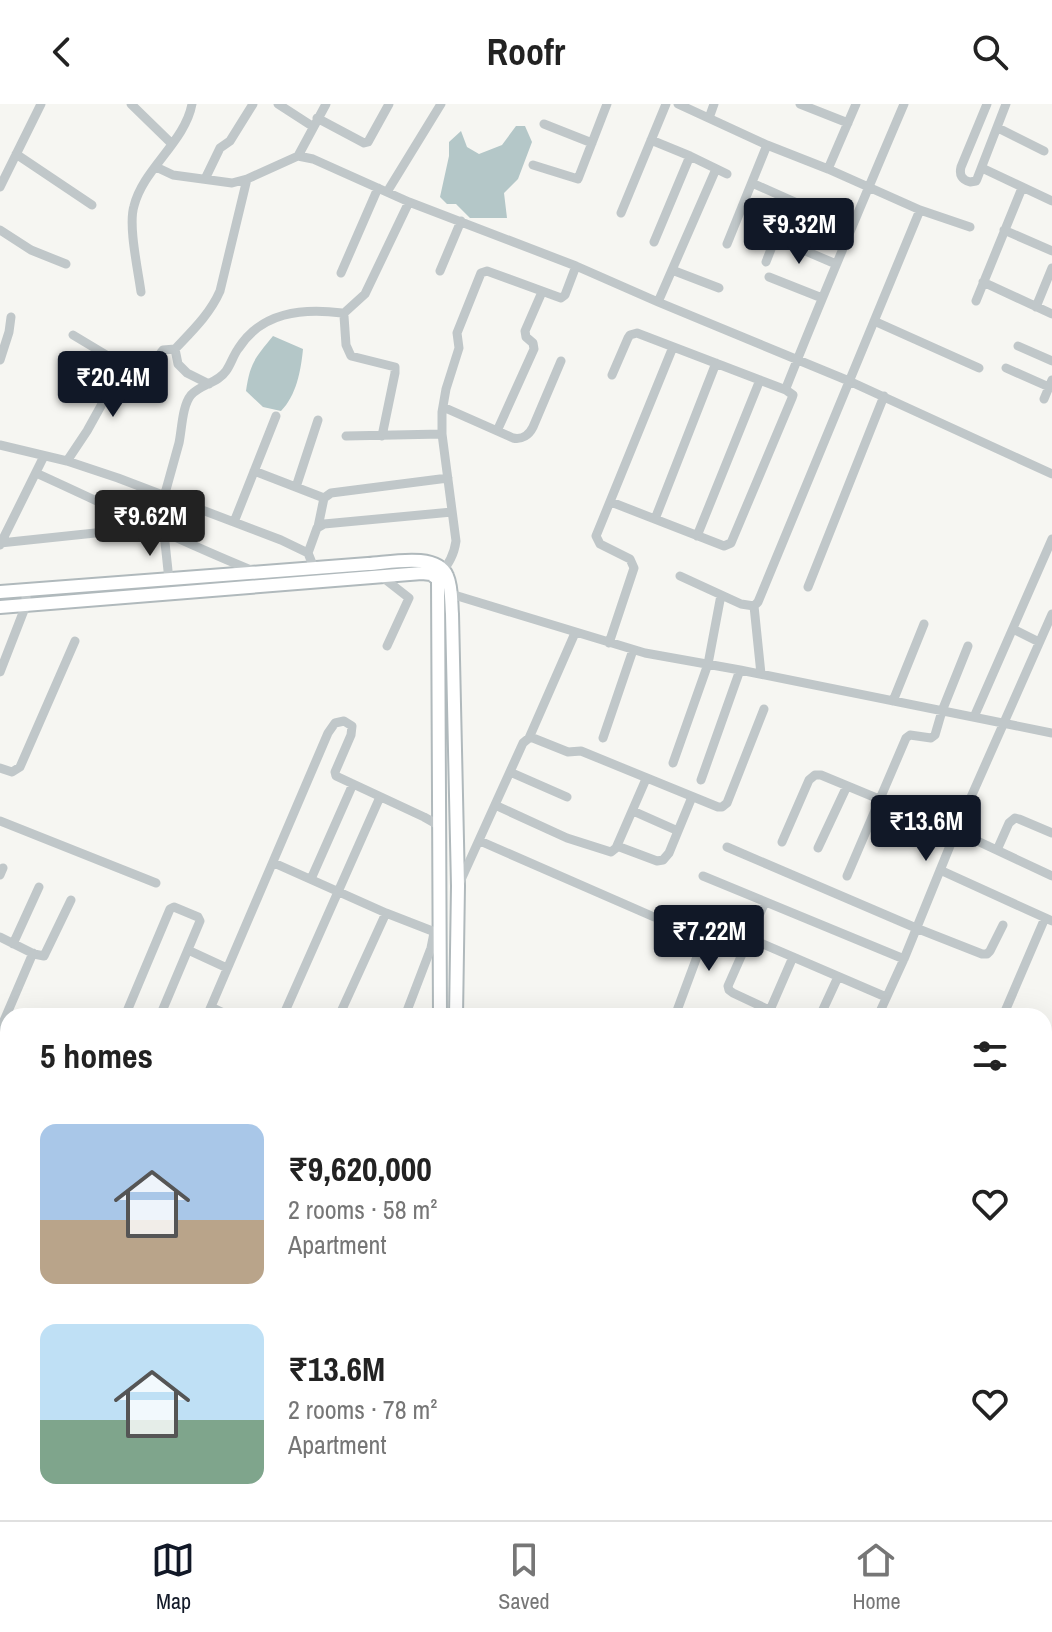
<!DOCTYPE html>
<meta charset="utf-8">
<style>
body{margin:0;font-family:"Archivo Narrow",sans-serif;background:#f6f6f6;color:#222;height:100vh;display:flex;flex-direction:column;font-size:30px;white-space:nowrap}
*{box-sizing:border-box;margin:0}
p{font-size:26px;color:#767676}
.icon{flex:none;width:44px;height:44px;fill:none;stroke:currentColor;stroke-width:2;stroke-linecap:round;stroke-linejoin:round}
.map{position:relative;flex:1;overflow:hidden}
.panel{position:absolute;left:0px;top:904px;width:1052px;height:512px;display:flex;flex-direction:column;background:#fff;border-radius:24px 24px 0 0;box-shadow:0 8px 32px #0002}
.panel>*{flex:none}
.price{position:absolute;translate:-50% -68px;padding:0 18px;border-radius:8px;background:#111827;color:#fff;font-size:26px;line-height:52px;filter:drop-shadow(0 2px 4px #0008)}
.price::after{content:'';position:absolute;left:50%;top:48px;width:24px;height:18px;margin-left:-12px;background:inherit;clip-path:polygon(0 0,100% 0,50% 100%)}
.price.current{background:#222;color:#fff}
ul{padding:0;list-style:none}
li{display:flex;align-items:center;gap:24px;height:200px;padding:0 40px}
li span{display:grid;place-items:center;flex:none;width:224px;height:160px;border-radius:16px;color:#555}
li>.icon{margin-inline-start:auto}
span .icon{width:96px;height:96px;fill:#fffc;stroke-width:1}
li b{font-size:34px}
h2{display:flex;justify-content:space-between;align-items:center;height:96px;padding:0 40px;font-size:34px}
header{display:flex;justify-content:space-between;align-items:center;height:104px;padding:0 40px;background:#fff;font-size:36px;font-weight:700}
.tabs{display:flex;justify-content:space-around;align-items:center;height:112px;border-top:2px solid #e0e0e0;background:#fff;font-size:22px;color:#767676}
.tabs a{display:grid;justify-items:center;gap:4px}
.tabs .current{color:#111827}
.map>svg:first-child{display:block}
.water{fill:#b4c7c8}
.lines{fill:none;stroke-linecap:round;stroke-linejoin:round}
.secondary-casing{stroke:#b0b9bc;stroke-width:16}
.minor{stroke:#c0c7c9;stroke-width:9}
.secondary{stroke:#fff;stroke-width:12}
</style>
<header><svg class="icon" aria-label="back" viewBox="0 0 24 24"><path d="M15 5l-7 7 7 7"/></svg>Roofr<svg class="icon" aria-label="search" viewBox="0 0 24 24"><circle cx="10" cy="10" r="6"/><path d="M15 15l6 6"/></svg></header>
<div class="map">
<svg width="1052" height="1416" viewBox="0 0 1052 1416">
<rect width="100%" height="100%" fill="#f6f6f2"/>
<path class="water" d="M516,22H525L532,38L518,75L504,89L507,114H470L456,100H447L440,93L449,52V38L461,27L467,43L479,50L502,41Z
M273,232L303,245C301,267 296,292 281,307L263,303L246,287C250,259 255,254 273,232Z"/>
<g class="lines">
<g class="secondary-casing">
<path id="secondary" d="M0,488L368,460C389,459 437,448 447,472C452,483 451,498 452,510L458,782L456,912
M0,503L422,469L431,470L438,475L440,912
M428,1416L429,1408
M444,1416L445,1408"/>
</g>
<path class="minor" d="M131,0L172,40
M278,0L312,22
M678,0L767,41L828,65L920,106L970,123
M800,0L848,19
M987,0L961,63C959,71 962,76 970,78L976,77L977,75L1006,0
M317,14L364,39L368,38L389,0
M709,14L714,0
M544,20L592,39
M998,24L1044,47
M651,36L690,52L654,138
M16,50L92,101
M298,52L326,0
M690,52L727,70
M533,61L578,75L607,0
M156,63L173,71L232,79L247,75L298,52L313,55L409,98L576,162L658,198L849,277L1052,370
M982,64L1052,97
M828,65L856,0
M205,75L220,44L230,37L253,0
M752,79L851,123
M0,83L41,0
M387,88L441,0
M621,109L666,0
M0,126L31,146L66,160
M1004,126L1052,147
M775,134L836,160
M727,140L767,41
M766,158L790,96
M672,166L719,184
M440,167L461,117
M341,169L378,84
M769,173L822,194
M983,178L1052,210
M141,188C138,166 128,121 134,102C143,65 185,38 192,0
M976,197L1022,84
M658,198L716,65
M1036,203L1052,164
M343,210L365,190L409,98
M874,217L979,264
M1018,242L1052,257
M175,245L178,260L187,269L209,280
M0,256L9,228L11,213
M122,264L134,269L146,268L163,246L175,245C192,227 210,210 220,187L247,75
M1006,264L1049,283
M612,271L628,234L630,231L637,229L786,286
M1044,295L1052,276
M443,303L513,334C522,336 529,331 533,323L561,257
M497,327L534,245L533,239L526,233L525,227L542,188
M346,332L442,330
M0,341L67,357L118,374L281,436L308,449L314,464
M67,357L87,327L122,264L121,260L118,258L73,231
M254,367L324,394
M36,369C109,402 181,438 256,468
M296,383L318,316
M164,393C169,375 174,357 179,339C182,325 182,302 191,291C201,280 218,279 226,267C231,260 233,252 238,245C261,208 302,204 342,209L344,212L346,241L351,252L395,263V269L382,332
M611,398L724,442L731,439L792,294L793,291L786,286V284C824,188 864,94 904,0
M655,415L716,259
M234,418L276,312
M318,423L324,394L331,389L448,374
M164,429L169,476
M697,432L760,276
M0,439L152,423
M0,441L44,352
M308,449L317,424L324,420L452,408
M440,471C449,459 454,451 456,437L442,330V308L446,285L459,244L457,229L481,169L487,167L561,194L565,191L576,162
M381,472L409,494L387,542
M680,472L741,500L754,502
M808,483L884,292
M451,490L645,549L740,566L1052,629
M1013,525L1039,538
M609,539L634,464L630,455L600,440L596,432L673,243
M0,568L26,501V486
M761,570L754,502L758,498L920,106
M893,597L924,520
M974,613L1052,435
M529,634H533L568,648L581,647L718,703H722L727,699L764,605
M603,634L633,546
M673,659L708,560L721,491
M0,664L12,668L20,663L75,537
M510,668L567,693
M701,676L740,566
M495,701L567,734L611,748L616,744L646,675
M633,707L678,727
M0,717L156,779
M480,737L654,813
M782,738L809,676L815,671H821L956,727L1052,772
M617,742L657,757L663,756L669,749L692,693
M727,743L916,824L982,850H987L990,847L1003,821
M818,744L847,682
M997,746L1009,719L1015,714L1019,715L1052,729
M274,759L386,809L440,830
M940,766L1052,817
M0,771L3,764
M703,772L904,855
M847,772L906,634L910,631L931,634L935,631L942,607L968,542
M311,775L353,680
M460,778L523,639L529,634L575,529
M765,798L728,882L729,886L733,889L782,912
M0,833L34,850L44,852L71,796
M749,834L886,893
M13,840L39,783
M188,846L227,864
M211,903L230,912
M770,906L793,853
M125,912L170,805L174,803L198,813L200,817L160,912
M207,912L328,629L335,619L344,617L352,622L351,631L335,668L336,672L424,713L440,722
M283,912L380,693
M339,912L386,809
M405,912L431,844L434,829
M675,912L711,815
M820,912L838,873
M878,912L904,855L956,727L1052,510
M1003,912L1045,814
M0,926L33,849
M1044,960L1052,963
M0,1031L8,1013
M0,1133L4,1135L6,1139L0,1152
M1044,1139L1052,1140
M1044,1270H1052
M1044,1321L1052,1322
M0,1331L8,1311
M1044,1383L1052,1384
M181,1408L186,1411L188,1416
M537,1408L558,1416
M640,1408L648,1411L655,1408
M733,1408L750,1416
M825,1408L841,1416
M39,1416L40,1408
M236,1416L244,1413L258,1416
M613,1416L617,1408
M850,1416L853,1408"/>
<use href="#secondary" class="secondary"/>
</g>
</svg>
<b class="price" style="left:799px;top:162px">₹9.32M</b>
<b class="price" style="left:113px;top:315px">₹20.4M</b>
<b class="price current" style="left:150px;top:454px">₹9.62M</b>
<b class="price" style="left:926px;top:759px">₹13.6M</b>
<b class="price" style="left:709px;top:869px">₹7.22M</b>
<section class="panel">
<h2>5 homes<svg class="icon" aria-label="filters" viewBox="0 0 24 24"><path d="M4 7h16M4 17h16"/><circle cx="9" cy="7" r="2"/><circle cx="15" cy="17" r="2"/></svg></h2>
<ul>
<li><span style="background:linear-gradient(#a9c7e8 60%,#b9a48a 0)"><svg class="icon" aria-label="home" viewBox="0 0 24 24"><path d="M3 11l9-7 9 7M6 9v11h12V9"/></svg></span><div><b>₹9,620,000</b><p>2 rooms · 58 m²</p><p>Apartment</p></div><svg class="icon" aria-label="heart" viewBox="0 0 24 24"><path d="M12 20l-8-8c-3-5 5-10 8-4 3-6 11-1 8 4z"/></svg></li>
<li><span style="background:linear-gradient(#bfe0f5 60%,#7fa58c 0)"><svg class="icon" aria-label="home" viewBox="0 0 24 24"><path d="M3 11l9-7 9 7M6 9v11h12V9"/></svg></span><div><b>₹13.6M</b><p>2 rooms · 78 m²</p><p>Apartment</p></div><svg class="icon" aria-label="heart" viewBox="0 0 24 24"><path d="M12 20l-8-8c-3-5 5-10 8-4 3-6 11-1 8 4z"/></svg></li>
</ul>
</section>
</div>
<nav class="tabs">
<a class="current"><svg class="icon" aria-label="map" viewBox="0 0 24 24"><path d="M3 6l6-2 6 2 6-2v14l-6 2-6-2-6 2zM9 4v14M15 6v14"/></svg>Map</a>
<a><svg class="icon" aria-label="saved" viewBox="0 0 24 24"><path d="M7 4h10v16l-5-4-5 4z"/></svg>Saved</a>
<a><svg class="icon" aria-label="home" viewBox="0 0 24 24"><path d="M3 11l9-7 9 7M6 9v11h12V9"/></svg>Home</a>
</nav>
